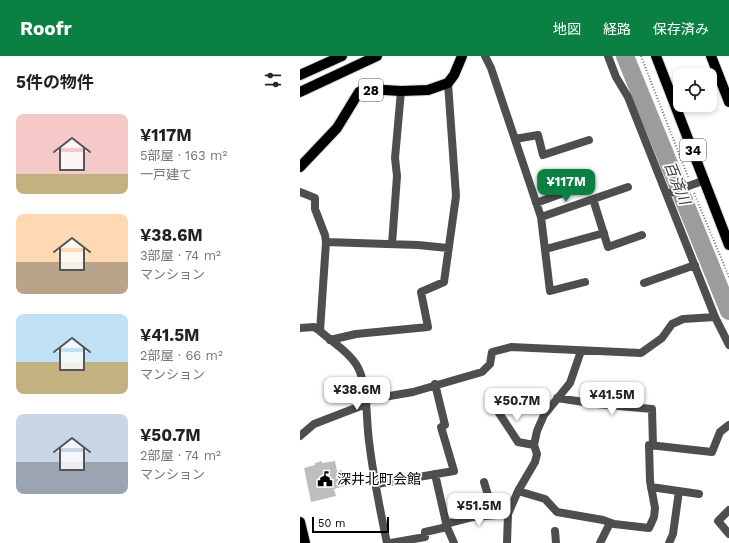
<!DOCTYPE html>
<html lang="ja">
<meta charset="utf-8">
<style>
body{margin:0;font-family:"Work Sans","Noto Sans JP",sans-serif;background:#f6f6f6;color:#222;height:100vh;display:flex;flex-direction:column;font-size:15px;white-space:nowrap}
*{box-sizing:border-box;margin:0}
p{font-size:13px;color:#767676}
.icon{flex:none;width:22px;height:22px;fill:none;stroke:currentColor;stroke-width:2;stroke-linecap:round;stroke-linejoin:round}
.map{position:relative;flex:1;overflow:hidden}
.sheet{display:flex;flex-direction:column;background:#fff;width:300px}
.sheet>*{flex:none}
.buttons{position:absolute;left:373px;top:12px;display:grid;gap:8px}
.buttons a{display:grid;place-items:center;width:44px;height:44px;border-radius:8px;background:#fff;box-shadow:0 2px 6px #0003;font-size:20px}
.scale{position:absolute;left:12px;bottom:10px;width:77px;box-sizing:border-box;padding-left:4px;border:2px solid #000;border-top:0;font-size:11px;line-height:14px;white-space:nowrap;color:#000;-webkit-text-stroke:3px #fff;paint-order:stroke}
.price{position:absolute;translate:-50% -34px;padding:0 9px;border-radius:8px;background:#fff;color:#222;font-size:13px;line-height:26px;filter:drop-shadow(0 1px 2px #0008)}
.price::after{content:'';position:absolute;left:50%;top:24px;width:12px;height:9px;margin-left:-6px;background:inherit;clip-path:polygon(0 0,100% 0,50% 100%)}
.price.current{background:#0b8043;color:#fff}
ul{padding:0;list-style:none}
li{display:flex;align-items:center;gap:12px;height:100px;padding:0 16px}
li span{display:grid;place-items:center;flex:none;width:112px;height:80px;border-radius:8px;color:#555}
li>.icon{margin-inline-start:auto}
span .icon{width:48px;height:48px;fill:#fffc;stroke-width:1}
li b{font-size:17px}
h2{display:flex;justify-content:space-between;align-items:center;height:48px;padding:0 16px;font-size:17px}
header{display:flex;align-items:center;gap:24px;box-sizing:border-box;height:56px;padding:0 20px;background:#0b8043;color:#fff}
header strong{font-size:19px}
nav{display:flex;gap:22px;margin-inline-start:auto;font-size:14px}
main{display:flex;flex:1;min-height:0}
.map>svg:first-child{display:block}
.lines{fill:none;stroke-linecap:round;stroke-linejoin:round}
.river{stroke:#9c9c9c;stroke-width:18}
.building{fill:#bebebe}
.primary-casing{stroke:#dbdbdb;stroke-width:12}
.path{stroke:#707070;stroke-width:2;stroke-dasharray:1 2;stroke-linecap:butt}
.street{stroke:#4e4e4e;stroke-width:8}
.primary{stroke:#000;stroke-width:10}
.labels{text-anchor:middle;stroke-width:3.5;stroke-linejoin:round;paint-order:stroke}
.shield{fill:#fff;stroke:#4c4c4c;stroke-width:1}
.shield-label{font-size:13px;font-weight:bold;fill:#000}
.poi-label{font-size:14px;fill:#000;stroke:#fff;text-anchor:start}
.water-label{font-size:15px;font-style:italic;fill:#3d3d3d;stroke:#fff}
</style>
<header>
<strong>Roofr</strong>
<nav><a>地図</a><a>経路</a><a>保存済み</a></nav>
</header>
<main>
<section class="sheet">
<h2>5件の物件<svg class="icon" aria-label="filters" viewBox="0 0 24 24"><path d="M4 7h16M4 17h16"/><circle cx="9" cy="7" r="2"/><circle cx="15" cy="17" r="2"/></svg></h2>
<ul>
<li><span style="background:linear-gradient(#f6c9c9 75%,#c2b280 0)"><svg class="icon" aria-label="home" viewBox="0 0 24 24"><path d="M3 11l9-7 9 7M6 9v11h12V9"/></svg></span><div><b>¥117M</b><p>5部屋 · 163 m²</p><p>一戸建て</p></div></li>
<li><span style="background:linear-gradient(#ffd9b3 60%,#b9a48a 0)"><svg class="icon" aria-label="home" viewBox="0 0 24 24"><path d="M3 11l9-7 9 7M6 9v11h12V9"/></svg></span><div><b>¥38.6M</b><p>3部屋 · 74 m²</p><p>マンション</p></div></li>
<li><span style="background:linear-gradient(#bfe0f5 60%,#c2b280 0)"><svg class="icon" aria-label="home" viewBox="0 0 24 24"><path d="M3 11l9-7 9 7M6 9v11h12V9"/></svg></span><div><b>¥41.5M</b><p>2部屋 · 66 m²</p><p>マンション</p></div></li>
<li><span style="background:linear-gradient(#c9d6e8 60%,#9aa5b1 0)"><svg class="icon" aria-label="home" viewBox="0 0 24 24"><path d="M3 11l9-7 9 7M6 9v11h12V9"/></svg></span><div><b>¥50.7M</b><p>2部屋 · 74 m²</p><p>マンション</p></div></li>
</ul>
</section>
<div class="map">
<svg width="429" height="487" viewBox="0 0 429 487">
<rect width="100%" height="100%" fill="#fff"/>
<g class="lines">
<path class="river" d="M325,0L429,255"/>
</g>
<path class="building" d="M22,405V407L35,405L37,415L42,414L45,430L34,433L36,440L11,446L4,412L15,409V407Z"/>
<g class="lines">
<g class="primary-casing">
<path id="primary" d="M356,0L429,189
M411,0L429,46
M0,19L42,0
M0,36L77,0
M0,111L37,72L59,36L67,33L101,35L128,34L148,27L154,19L162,0
M0,466L5,487"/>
</g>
<path class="path" d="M341,0L388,121
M394,137L429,221"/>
<path class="street" d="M185,0L191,12L241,161L250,235L285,226
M308,0L316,21L328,41L415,261
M215,83L238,79L243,99L289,84
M0,136L15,142V153L25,179L26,186L20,275
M367,138L405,124
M293,143L308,191L342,179
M236,147L288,128
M241,161L328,131
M26,186L118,189L148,192
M92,188L97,120L95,102L101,35
M246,193L304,177
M344,227L395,209
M0,272L14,271L20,275C33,287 54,299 60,316C68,338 66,363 69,385C73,419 80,454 87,487
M30,284L56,278L128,271L121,236L144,226L156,140L148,27
M257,342L297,348L352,353L353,390
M66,344L113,336L182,316L190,308L192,296L211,291L341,297L362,282L372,268L383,263L415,261L429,289
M195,351L218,386L234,389
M0,380L14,368L66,348
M135,418L147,471L154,487
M184,426L194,459
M77,428L154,415L141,371L145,369L135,328
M351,431L399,438
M218,435L245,443L257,456L303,464L314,468L349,472L354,461L355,452L350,425L349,389L412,396L420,376L429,369
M429,454L418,465L429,478
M146,468L173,461L208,458
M255,475L256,487
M91,487L125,481V476L147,471
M207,487L208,458L218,435L235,406L237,398L234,389L237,375L244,359L270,327L281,295
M300,487L310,467
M369,487L373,478L379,435"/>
<use href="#primary" class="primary"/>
</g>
<defs>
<g id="civic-bare" transform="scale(1.2)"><path d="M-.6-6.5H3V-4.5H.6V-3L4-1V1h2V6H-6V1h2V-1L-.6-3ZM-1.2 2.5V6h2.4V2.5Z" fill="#000" stroke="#fff" stroke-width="2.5" paint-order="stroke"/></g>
</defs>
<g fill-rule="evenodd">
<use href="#civic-bare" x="25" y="423"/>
</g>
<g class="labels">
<g class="shield">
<rect x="59" y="23" width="24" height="22" rx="3"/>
<rect x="380" y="83" width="26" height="22" rx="3"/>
</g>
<g class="shield-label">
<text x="71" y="39">28</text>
<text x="393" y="99">34</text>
</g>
<g class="poi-label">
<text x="37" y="428">深井北町会館</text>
</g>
<g class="water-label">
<text transform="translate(377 127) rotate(68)" y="5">百済川</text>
</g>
</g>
</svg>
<div class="buttons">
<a><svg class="icon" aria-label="locate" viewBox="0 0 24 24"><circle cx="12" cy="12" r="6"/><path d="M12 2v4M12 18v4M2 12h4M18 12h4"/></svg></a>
</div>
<div class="scale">50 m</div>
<b class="price current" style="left:266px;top:147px">¥117M</b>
<b class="price" style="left:57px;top:355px">¥38.6M</b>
<b class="price" style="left:312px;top:360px">¥41.5M</b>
<b class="price" style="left:217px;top:366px">¥50.7M</b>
<b class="price" style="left:179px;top:471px">¥51.5M</b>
</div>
</main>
